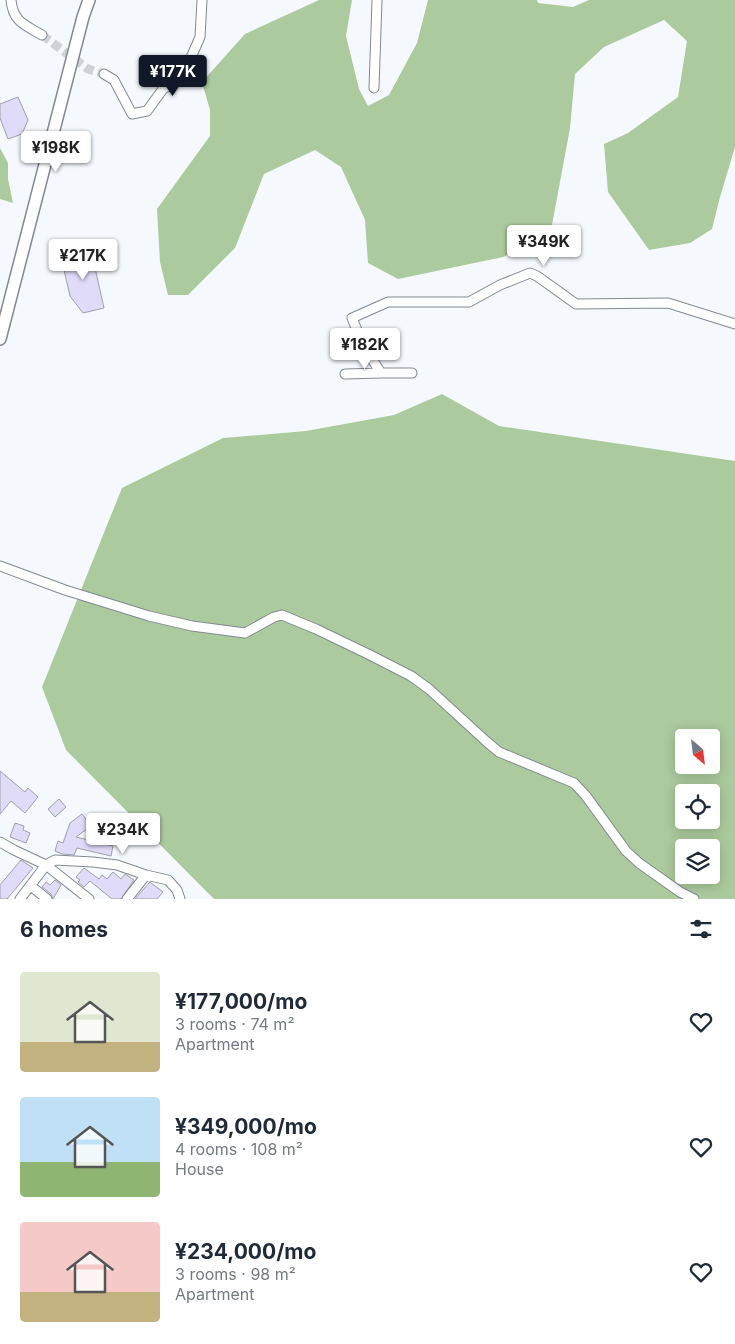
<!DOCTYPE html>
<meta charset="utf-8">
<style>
body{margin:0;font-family:Inter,sans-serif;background:#f6f6f7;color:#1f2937;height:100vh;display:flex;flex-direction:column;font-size:19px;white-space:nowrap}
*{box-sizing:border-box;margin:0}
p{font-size:16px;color:#747a83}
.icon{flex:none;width:28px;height:28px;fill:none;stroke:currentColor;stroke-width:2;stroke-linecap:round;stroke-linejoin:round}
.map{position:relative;height:899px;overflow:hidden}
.details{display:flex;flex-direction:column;background:#fff;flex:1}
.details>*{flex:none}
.needle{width:32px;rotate:152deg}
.tools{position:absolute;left:675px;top:729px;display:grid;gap:10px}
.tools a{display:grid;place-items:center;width:45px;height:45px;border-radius:5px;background:#fff;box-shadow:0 2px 12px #0003;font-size:25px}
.price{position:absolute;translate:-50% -42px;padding:0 11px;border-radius:5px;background:#fff;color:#222;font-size:16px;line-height:32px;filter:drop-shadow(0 1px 2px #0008)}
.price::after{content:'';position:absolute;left:50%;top:30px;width:15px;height:11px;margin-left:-8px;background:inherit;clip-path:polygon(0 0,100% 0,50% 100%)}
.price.active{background:#111827;color:#fff}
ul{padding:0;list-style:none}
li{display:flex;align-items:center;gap:15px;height:125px;padding:0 20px}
li span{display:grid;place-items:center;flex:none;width:140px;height:100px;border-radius:5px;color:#555}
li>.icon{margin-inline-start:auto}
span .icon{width:60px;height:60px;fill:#fffc;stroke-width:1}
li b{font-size:21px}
h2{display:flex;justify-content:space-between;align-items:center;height:60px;padding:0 20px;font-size:21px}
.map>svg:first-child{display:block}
.forest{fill:#abca9d;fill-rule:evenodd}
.building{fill:#e1dbfa;stroke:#a09ea9}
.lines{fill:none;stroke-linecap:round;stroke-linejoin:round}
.street-tunnel{stroke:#ced2d6;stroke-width:9;stroke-dasharray:9 4.5;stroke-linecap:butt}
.street-casing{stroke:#818992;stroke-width:11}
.secondary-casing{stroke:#818992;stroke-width:14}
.street{stroke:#fff;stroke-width:9}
.secondary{stroke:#fff;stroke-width:11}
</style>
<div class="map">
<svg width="735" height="899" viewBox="0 0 735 899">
<rect width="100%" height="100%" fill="#f5f9fd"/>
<path class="forest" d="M319,0H352L346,36L359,89L368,106L389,95L417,43L428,0H537L538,3L573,7L589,0H735V147L720,197L712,229L690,243L649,250L608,192L604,144L628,133L678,97L687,41L664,20L604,47L575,74L570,128L552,225L525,247L503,257L398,279L368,263L365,220L341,167L315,150L264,174L235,248L188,295H168L160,262L157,209L210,136V110L202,82L245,34Z
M0,148L8,163V179L13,203L0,199Z
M442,394L499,426L735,461V899H214L66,750L42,687L122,488L223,438L306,431L394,415ZM684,738H711V765H684ZM684,792H711V820H684ZM684,848H711V875H684Z"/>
<path class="building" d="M18,97L28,120L22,134L8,139L0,118V104Z
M91,250L104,308L83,313L70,296L61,257Z
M0,771L25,792L28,788L38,797L25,813L11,801L0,814Z
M59,799L66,807L55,817L48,809Z
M82,814L91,826L76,837L113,846L111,856L77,848L74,855L62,854L55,851L58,841L63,843L70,823Z
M15,823L24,826L23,830L30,833L26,843L10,837Z
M21,860L33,868L7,899H0V885Z
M84,868L99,879L102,875L107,879L113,872L121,879L125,874L134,880L121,899H112L90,881L84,887L78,882L80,880L76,877Z
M55,880L61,885L53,899L51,894L42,887L46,882L50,885Z
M150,882L163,892L157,899H135Z"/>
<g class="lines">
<path class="street-tunnel" d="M42,35L88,69L104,74"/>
<g class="street-casing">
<path id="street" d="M11,0C13,22 25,25 42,35
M104,74L114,80L132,114L147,111L163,89L182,78L200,37L202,0
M374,88L377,0
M412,373H381L363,345L352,318L388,302H469L500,285L530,273L537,276L576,304L668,303L735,324
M345,374L381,373
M0,566L65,590L149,616L192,626L245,633L274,617L282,615L316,629L370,655L411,676L429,689L487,742L499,752L574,783L586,796L626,851L639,863L680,892L694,899
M0,842L14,850L46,865L89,899
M31,886L47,899
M20,899L46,865L55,860L93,862L117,865L146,875L168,880L177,890L180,899
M127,899L146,875"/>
</g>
<g class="secondary-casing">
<path id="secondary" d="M0,339L83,17L89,0"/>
</g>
<use href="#street" class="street"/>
<use href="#secondary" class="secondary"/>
</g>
</svg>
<div class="tools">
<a><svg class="needle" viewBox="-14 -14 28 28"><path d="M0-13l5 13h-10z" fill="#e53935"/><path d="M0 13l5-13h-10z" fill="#747a83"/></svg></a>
<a><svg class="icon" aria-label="locate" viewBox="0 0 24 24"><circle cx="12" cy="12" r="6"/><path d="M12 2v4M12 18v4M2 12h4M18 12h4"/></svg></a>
<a><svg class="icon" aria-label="layers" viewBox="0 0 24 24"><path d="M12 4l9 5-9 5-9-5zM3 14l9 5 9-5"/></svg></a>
</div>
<b class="price active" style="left:173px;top:97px">¥177K</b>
<b class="price" style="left:56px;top:173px">¥198K</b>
<b class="price" style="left:544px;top:267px">¥349K</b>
<b class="price" style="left:83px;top:281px">¥217K</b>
<b class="price" style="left:365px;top:370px">¥182K</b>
<b class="price" style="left:123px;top:855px">¥234K</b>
</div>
<section class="details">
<h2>6 homes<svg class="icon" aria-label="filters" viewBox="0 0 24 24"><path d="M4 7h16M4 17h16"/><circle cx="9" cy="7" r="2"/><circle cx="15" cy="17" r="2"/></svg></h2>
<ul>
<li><span style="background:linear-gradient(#dfe7d0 70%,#c2b280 0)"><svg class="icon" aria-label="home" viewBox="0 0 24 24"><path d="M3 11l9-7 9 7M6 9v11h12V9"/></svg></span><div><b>¥177,000/mo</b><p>3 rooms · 74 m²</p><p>Apartment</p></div><svg class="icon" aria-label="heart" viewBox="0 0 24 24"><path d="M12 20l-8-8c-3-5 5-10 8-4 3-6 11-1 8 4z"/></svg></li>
<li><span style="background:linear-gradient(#bfe0f5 65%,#8fb573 0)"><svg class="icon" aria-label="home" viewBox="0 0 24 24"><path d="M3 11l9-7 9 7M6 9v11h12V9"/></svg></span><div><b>¥349,000/mo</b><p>4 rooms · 108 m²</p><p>House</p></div><svg class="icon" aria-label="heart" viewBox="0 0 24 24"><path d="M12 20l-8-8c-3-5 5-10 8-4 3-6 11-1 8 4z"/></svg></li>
<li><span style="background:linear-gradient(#f6c9c9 70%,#c2b280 0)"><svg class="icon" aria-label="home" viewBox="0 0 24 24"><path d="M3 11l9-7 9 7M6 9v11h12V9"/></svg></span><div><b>¥234,000/mo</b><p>3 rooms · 98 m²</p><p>Apartment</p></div><svg class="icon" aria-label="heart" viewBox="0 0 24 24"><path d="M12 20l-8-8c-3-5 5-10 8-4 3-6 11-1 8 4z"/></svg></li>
</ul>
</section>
